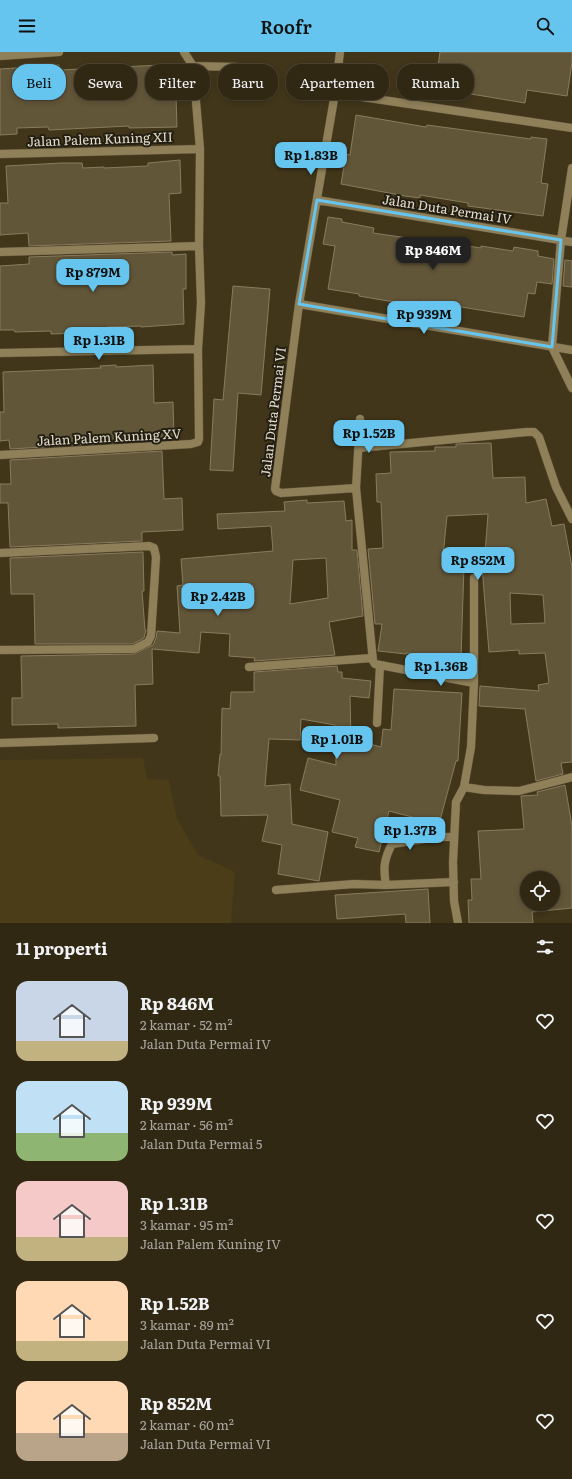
<!DOCTYPE html>
<html lang="id">
<meta charset="utf-8">
<style>
body{margin:0;font-family:Literata,serif;background:#3d3422;color:#f1f3f6;height:100vh;display:flex;flex-direction:column;font-size:15px;white-space:nowrap}
*{box-sizing:border-box;margin:0}
p{font-size:13px;color:#a8a6a0}
.icon{flex:none;width:22px;height:22px;fill:none;stroke:currentColor;stroke-width:2;stroke-linecap:round;stroke-linejoin:round}
.map{position:relative;height:871px;overflow:hidden}
.drawer{display:flex;flex-direction:column;background:#312814;flex:1}
.drawer>*{flex:none}
.hud{position:absolute;left:12px;top:12px;width:548px;height:36px;display:flex;gap:8px}
.fabs{position:absolute;left:520px;top:819px;display:grid;gap:8px}
.fabs a{display:grid;place-items:center;width:40px;height:40px;border-radius:50%;background:#312814;box-shadow:0 2px 6px #0003,0 0 0 1px #4c4434;font-size:20px}
.price{position:absolute;translate:-50% -34px;padding:0 9px;border-radius:8px;background:#65c5ee;color:#111;font-size:13px;line-height:26px;filter:drop-shadow(0 1px 2px #0008)}
.price::after{content:'';position:absolute;left:50%;top:24px;width:12px;height:9px;margin-left:-6px;background:inherit;clip-path:polygon(0 0,100% 0,50% 100%)}
.price.active{background:#222;color:#fff}
ul{padding:0;list-style:none}
li{display:flex;align-items:center;gap:12px;height:100px;padding:0 16px}
li span{display:grid;place-items:center;flex:none;width:112px;height:80px;border-radius:12px;color:#555}
li>.icon{margin-inline-start:auto}
span .icon{width:48px;height:48px;fill:#fffc;stroke-width:1}
li b{font-size:17px}
h2{display:flex;justify-content:space-between;align-items:center;height:48px;padding:0 16px;font-size:17px}
.pill{padding:0 14px;border-radius:16px;background:#312814;box-shadow:0 2px 6px #0003,0 0 0 1px #4c4434;font-size:14px;line-height:36px}
.pill.active{background:#65c5ee;color:#111}
header{display:flex;justify-content:space-between;align-items:center;height:52px;padding:0 16px;background:#65c5ee;color:#111;font-size:18px;font-weight:600}
.map>svg:first-child{display:block}
.built{fill:#4b3d18}
.building{fill:#625639;stroke:#897c5e;fill-rule:evenodd}
.lines{fill:none;stroke-linecap:round;stroke-linejoin:round}
.minor-casing{stroke:#5e543a;stroke-width:9}
.minor{stroke:#90805a;stroke-width:8}
.marked{fill:none;stroke:#65c5ee;stroke-width:3;stroke-linejoin:round}
.labels{text-anchor:middle;stroke-width:4;stroke-linejoin:round;paint-order:stroke}
.street-label{font-size:13px;fill:#e4ddcd;stroke:#231e12}
</style>
<header><svg class="icon" aria-label="menu" viewBox="0 0 24 24"><path d="M4 6h16M4 12h16M4 18h16"/></svg>Roofr<svg class="icon" aria-label="search" viewBox="0 0 24 24"><circle cx="10" cy="10" r="6"/><path d="M15 15l6 6"/></svg></header>
<div class="map">
<svg width="572" height="871" viewBox="0 0 572 871">
<rect width="100%" height="100%" fill="#41361a"/>
<path class="built" d="M143,706L147,727L169,728L177,767L198,803L235,820L231,871H0V708Z"/>
<path class="building" d="M440,0H572V11L567,44L527,38L525,51L435,36Z
M59,13L60,18L161,13L162,45L176,44L177,75L129,76V74L49,78L48,75L17,76V82L0,83V17Z
M356,63L426,75L427,73L531,87V85L547,87L541,131L548,132L543,164L468,154V151L420,143V146L405,144L341,132L346,102L350,103Z
M180,108L181,141L169,142L171,189L29,194L28,181L0,183V151H8L6,114L61,111H82L83,116L104,115V116L148,114V111Z
M328,165L342,167V170L374,176L373,181L422,188L423,187L481,196V194L513,199L514,195L538,199V204L554,207L552,232L537,230L535,242L528,241L524,265L423,249L422,252L388,249L359,244V242L328,237L335,194L323,192Z
M172,200V203L186,202V237H183L184,272L141,275V274L107,275V280L51,282V279L15,280L14,278H0V214L29,212V205Z
M565,208L572,209V235L563,234Z
M233,234L270,237L261,343L238,341L233,419L210,418L214,347L223,348Z
M116,313V315L153,313L154,351L173,350L174,384L161,385V388L10,397L9,388L0,389V360H4L3,320L101,316L100,314Z
M491,391L493,426L525,425L526,451L546,447L552,474L564,472L572,515V710L561,711L563,722L536,729L525,657L479,654L480,634L539,639L538,633L549,631L545,601L519,602V598L489,600L482,515H484L488,462L447,464L442,514H464L461,605L437,604L406,601V602L378,599L382,572H375L368,497L383,496L381,450H377L376,422L391,421L390,400L435,399V395H456V392ZM510,541L543,543L545,571L511,572Z
M162,399L164,447L182,446L183,478L142,480V489L10,495L8,451H0V432H11L10,408Z
M307,448V451L344,449L346,469L352,468V498H357L363,564L329,570L335,603L254,609L255,606L229,604L230,582L201,580L199,601L152,597L153,632L135,633L136,674L58,676V672L12,673V646H22L21,604L134,602L153,593L156,586L157,579L180,581L177,534L183,533L181,507L273,499L271,474L218,477L217,462L285,459L284,450ZM326,506L328,546L290,552L293,508Z
M143,500L144,539H142L145,578H146L144,586L133,592H35L34,542H11L10,506Z
M337,614L338,620H342V626L371,629L369,646L350,644L351,687L381,695L383,677L391,678L394,637L462,641L458,709H456L439,772L389,759L379,800L355,795L358,786L332,780L340,748L300,738L308,706L336,713L335,673L301,667L300,688L269,687L265,734L290,732L292,772L328,780L319,829L278,822L282,793L262,789L268,763L221,764L220,724H218L220,702L221,703L222,656L230,657L231,640H254V620Z
M565,733L572,774V856L532,860L533,871H469L468,848H472L471,827H481L478,779L524,777L521,744L538,743L537,740ZM527,826H553V852H527Z
M428,837L430,871H406L405,862L337,867L335,843Z"/>
<g class="lines">
<g class="minor-casing">
<path id="minor" d="M340,0L335,41L299,252L275,437L276,439L281,441L356,436
M0,4L59,0
M193,14L237,15
M335,41L572,76
M0,102L200,97
M572,116L561,188L552,295L572,336
M317,148L572,190
M0,200L199,194
M299,252L572,298
M0,301L198,297
M360,367L356,436L373,609L375,612L380,613L474,631L471,695L464,735L456,750L453,810L454,849L458,871
M359,396L527,380H534L539,385L556,435L572,467
M0,403L191,392L198,390L199,387L198,297L201,251L199,194L200,97L193,14L184,0
M0,501L149,494L154,496L156,505L151,584L148,590L134,597L0,598
M474,526V631
M249,615L372,606
M377,671L380,613
M0,691L154,686
M464,735L484,738L519,739L572,725
M386,833C383,816 384,807 392,792L437,785H454
M276,838L354,832L386,833L454,830"/>
</g>
<use href="#minor" class="minor"/>
</g>
<path class="marked" d="M317,148L561,188L552,295L299,252Z"/>
<g class="labels">
<g class="street-label">
<text transform="translate(100 87) rotate(-2)" y="5">Jalan Palem Kuning XII</text>
<text transform="translate(447 157) rotate(9)" y="5">Jalan Duta Permai IV</text>
<text transform="translate(273 360) rotate(-83)" y="5">Jalan Duta Permai VI</text>
<text transform="translate(109 385) rotate(-3)" y="5">Jalan Palem Kuning XV</text>
</g>
</g>
</svg>
<div class="fabs">
<a><svg class="icon" aria-label="locate" viewBox="0 0 24 24"><circle cx="12" cy="12" r="6"/><path d="M12 2v4M12 18v4M2 12h4M18 12h4"/></svg></a>
</div>
<b class="price" style="left:311px;top:124px">Rp 1.83B</b>
<b class="price active" style="left:433px;top:219px">Rp 846M</b>
<b class="price" style="left:93px;top:241px">Rp 879M</b>
<b class="price" style="left:424px;top:283px">Rp 939M</b>
<b class="price" style="left:99px;top:309px">Rp 1.31B</b>
<b class="price" style="left:369px;top:402px">Rp 1.52B</b>
<b class="price" style="left:478px;top:529px">Rp 852M</b>
<b class="price" style="left:218px;top:565px">Rp 2.42B</b>
<b class="price" style="left:441px;top:635px">Rp 1.36B</b>
<b class="price" style="left:337px;top:708px">Rp 1.01B</b>
<b class="price" style="left:410px;top:799px">Rp 1.37B</b>
<div class="hud">
<a class="pill active">Beli</a>
<a class="pill">Sewa</a>
<a class="pill">Filter</a>
<a class="pill">Baru</a>
<a class="pill">Apartemen</a>
<a class="pill">Rumah</a>
</div>
</div>
<section class="drawer">
<h2>11 properti<svg class="icon" aria-label="filters" viewBox="0 0 24 24"><path d="M4 7h16M4 17h16"/><circle cx="9" cy="7" r="2"/><circle cx="15" cy="17" r="2"/></svg></h2>
<ul>
<li><span style="background:linear-gradient(#c9d6e8 75%,#c2b280 0)"><svg class="icon" aria-label="home" viewBox="0 0 24 24"><path d="M3 11l9-7 9 7M6 9v11h12V9"/></svg></span><div><b>Rp 846M</b><p>2 kamar · 52 m²</p><p>Jalan Duta Permai IV</p></div><svg class="icon" aria-label="heart" viewBox="0 0 24 24"><path d="M12 20l-8-8c-3-5 5-10 8-4 3-6 11-1 8 4z"/></svg></li>
<li><span style="background:linear-gradient(#bfe0f5 65%,#8fb573 0)"><svg class="icon" aria-label="home" viewBox="0 0 24 24"><path d="M3 11l9-7 9 7M6 9v11h12V9"/></svg></span><div><b>Rp 939M</b><p>2 kamar · 56 m²</p><p>Jalan Duta Permai 5</p></div><svg class="icon" aria-label="heart" viewBox="0 0 24 24"><path d="M12 20l-8-8c-3-5 5-10 8-4 3-6 11-1 8 4z"/></svg></li>
<li><span style="background:linear-gradient(#f6c9c9 70%,#c2b280 0)"><svg class="icon" aria-label="home" viewBox="0 0 24 24"><path d="M3 11l9-7 9 7M6 9v11h12V9"/></svg></span><div><b>Rp 1.31B</b><p>3 kamar · 95 m²</p><p>Jalan Palem Kuning IV</p></div><svg class="icon" aria-label="heart" viewBox="0 0 24 24"><path d="M12 20l-8-8c-3-5 5-10 8-4 3-6 11-1 8 4z"/></svg></li>
<li><span style="background:linear-gradient(#ffd9b3 75%,#c2b280 0)"><svg class="icon" aria-label="home" viewBox="0 0 24 24"><path d="M3 11l9-7 9 7M6 9v11h12V9"/></svg></span><div><b>Rp 1.52B</b><p>3 kamar · 89 m²</p><p>Jalan Duta Permai VI</p></div><svg class="icon" aria-label="heart" viewBox="0 0 24 24"><path d="M12 20l-8-8c-3-5 5-10 8-4 3-6 11-1 8 4z"/></svg></li>
<li><span style="background:linear-gradient(#ffd9b3 65%,#b9a48a 0)"><svg class="icon" aria-label="home" viewBox="0 0 24 24"><path d="M3 11l9-7 9 7M6 9v11h12V9"/></svg></span><div><b>Rp 852M</b><p>2 kamar · 60 m²</p><p>Jalan Duta Permai VI</p></div><svg class="icon" aria-label="heart" viewBox="0 0 24 24"><path d="M12 20l-8-8c-3-5 5-10 8-4 3-6 11-1 8 4z"/></svg></li>
</ul>
</section>
